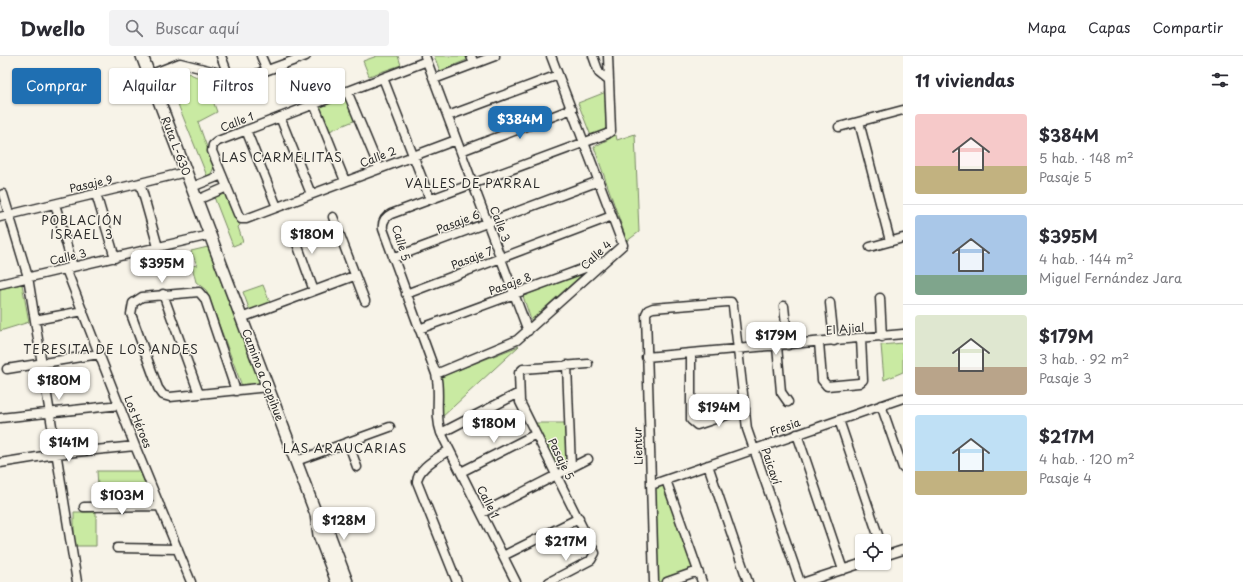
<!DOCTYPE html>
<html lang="es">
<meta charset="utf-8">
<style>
body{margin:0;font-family:"Playpen Sans",sans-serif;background:#f2f2f3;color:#2b2b33;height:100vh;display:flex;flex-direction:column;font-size:15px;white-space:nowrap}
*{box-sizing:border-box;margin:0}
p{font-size:13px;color:#7c7c81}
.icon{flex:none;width:22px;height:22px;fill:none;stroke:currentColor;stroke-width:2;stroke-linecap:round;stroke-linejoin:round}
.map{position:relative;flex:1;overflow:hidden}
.panel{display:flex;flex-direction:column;background:#fff;width:340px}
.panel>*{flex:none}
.hud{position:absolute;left:12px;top:12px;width:380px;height:36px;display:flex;gap:8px}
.controls{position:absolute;left:855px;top:478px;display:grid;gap:8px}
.controls a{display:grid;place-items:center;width:36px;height:36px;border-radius:4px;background:#fff;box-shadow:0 1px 3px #0004;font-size:20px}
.price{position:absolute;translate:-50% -34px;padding:0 9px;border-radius:8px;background:#fff;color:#222;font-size:13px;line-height:26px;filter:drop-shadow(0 1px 2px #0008)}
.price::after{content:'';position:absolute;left:50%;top:24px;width:12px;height:9px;margin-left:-6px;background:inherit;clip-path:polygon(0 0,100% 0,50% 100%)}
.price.active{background:#1f6fb2;color:#fff}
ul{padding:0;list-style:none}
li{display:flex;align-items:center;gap:12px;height:100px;padding:0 12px}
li+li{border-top:1px solid #e1e1e2}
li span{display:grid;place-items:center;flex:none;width:112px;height:80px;border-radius:4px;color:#555}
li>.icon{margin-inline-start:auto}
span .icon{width:48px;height:48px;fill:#fffc;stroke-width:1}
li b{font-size:17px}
h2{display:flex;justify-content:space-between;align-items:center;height:48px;padding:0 12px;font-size:17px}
.tag{padding:0 14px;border-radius:4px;background:#fff;box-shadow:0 1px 3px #0004;font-size:14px;line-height:36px}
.tag.active{background:#1f6fb2;color:#fff}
header{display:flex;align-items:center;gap:24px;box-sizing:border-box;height:56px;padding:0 20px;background:#fff;border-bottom:1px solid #e1e1e2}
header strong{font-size:19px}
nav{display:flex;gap:22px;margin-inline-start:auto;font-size:14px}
.search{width:280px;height:36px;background:#f2f2f3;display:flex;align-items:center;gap:10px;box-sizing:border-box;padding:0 14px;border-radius:4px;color:#7c7c81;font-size:15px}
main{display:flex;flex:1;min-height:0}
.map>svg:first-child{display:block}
.green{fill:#c9eaa2;stroke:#7a8a66}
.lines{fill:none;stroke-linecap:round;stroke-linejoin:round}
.street-casing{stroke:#2b2b2b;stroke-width:11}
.secondary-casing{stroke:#2b2b2b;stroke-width:14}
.street{stroke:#f7f3e8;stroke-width:8}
.secondary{stroke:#f7f3e8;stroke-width:11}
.labels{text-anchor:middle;stroke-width:3;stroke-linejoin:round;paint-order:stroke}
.street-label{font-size:11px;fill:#2b2b2b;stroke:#f7f3e8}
.neighbourhood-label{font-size:12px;letter-spacing:1px;fill:#2b2b2b;stroke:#f7f3e8}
</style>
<header>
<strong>Dwello</strong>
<div class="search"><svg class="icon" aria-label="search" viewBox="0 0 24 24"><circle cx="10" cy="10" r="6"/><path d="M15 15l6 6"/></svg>Buscar aquí</div>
<nav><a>Mapa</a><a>Capas</a><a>Compartir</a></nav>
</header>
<main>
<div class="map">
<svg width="903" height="526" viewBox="0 0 903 526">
<rect width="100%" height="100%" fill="#f7f3e8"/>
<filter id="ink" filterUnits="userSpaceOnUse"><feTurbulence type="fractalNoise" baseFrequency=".025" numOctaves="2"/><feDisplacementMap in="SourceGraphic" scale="8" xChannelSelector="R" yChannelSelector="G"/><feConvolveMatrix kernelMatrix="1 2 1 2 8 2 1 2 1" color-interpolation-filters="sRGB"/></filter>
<g filter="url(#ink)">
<path class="green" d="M377,0H398L401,9L369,20L363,5Z
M434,0H468L469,3L440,15Z
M188,17L206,25L217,56L198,66L214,111L211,118L207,120L171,31L177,22Z
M606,36V72L603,76L591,80L578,47Z
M346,38L356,64L327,76L317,50Z
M635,78L639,176L627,185L594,91L616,79L617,84Z
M224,136L227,139L240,169L238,171L243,186L233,190L214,141Z
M208,191L260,327L242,330L206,234L196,226L192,210L197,209L191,195Z
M585,216L531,264L523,240Z
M22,228L29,266L0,275V233Z
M263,229L270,247L250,255L243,236Z
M903,287V316L884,324L881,289Z
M519,290L441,362L442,331L440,321Z
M535,367H565L566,408L558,412Z
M97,415H140L153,445L99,447Z
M665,426L696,514L662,526H656L653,430Z
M74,456H96V490H74Z"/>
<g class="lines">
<g class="street-casing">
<path id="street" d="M221,0L229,21
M261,0L267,14
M425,0L528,275
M471,0L474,8
M593,0L599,17L609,25
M427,5L218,85L213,89L212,95L238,158L241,163H246L456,84
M149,19L180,7L240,22L254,19L306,0
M383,22L430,143
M434,23L495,0
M347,35L379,112
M314,48L345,125
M448,60L558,19
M280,61L311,138
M859,66L890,185
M839,71L903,54
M246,74L277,151
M461,95L572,53
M140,127L158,191
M192,131L222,119
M3,138L28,221L77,526
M96,138L115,202
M197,144L227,131
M55,148L73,211
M0,161L186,116
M333,161L365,245
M291,171L314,235
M870,191L903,182
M393,202L599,125
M66,213L135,390L191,526
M0,228L210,179
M163,238L199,338
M406,238L612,160
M880,242L882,281
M830,247L834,285
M784,250L788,289
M241,262L354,220
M35,264L83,255
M419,273L604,205
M819,286L822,324L827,330L859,327L863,324L861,283
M777,290L781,336L788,346
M691,297V364L697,369L745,353
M646,301L903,278
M567,309L571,412
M7,313L99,298
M436,318L517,284L623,189L551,0
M236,335L205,243L199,236L142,241L133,247L131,258L158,332L163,339L170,341L268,331
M881,349L903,412
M0,362L120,349
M839,364L880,485
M441,377L519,337
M797,378L843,514
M348,386L357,411
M449,394C438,402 418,411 417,426L457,526
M296,405L390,371
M0,407L56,398L135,390
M708,409L748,526
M461,416L536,378
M666,424L702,526
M651,429L903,342
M84,451L160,450
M482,457L588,403
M117,492L178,493
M503,500L579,462
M884,500L903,494
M516,526L441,377C434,357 441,338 436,318L383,173C382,166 385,161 391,158L607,78L611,75L608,0
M549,526L591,504L595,497L520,346L519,317L523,313L588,308
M654,526L646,258L648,254L653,252L727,246H731L733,250L747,373L800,526
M667,526L698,515
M805,526L863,507"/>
</g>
<g class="secondary-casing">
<path id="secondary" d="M142,0L316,458L319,479L337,526
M318,462L329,478L347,526"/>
</g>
<use href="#street" class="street"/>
<use href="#secondary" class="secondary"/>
</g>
</g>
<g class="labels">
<g class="street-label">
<text transform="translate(237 66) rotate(-21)" y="4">Calle 1</text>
<text transform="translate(176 90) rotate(69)" y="4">Ruta L-630</text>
<text transform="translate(378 101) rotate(-21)" y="4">Calle 2</text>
<text transform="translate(91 128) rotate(-13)" y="4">Pasaje 9</text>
<text transform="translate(458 166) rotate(-21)" y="4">Pasaje 6</text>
<text transform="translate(500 168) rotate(69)" y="4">Calle 3</text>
<text transform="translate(401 187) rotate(73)" y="4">Calle 5</text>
<text transform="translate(596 199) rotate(-43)" y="4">Calle 4</text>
<text transform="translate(68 201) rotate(-13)" y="4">Calle 3</text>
<text transform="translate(472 202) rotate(-21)" y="4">Pasaje 7</text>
<text transform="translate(510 228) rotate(-20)" y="4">Pasaje 8</text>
<text transform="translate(845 273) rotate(-5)" y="4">El Ajial</text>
<text transform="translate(263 319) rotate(69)" y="4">Camino a Copihue</text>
<text transform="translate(138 366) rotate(68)" y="4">Los Héroes</text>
<text transform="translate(785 371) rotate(-19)" y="4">Fresia</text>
<text transform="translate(638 390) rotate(-92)" y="4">Lientur</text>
<text transform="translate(561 403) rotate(64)" y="4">Pasaje 5</text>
<text transform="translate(771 410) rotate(71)" y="4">Paicaví</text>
<text transform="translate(488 446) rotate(63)" y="4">Calle 1</text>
</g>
<g class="neighbourhood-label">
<text x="282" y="106">LAS CARMELITAS</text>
<text x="473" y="132">VALLES DE PARRAL</text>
<text x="82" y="169">POBLACIÓN<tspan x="82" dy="14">ISRAEL 3</tspan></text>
<text x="111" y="298">TERESITA DE LOS ANDES</text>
<text x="345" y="397">LAS ARAUCARIAS</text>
</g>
</g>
</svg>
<div class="controls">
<a><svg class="icon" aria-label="locate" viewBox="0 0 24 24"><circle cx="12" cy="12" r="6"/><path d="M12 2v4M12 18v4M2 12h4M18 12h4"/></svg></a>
</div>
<b class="price active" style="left:520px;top:84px">$384M</b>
<b class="price" style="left:312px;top:199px">$180M</b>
<b class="price" style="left:162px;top:228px">$395M</b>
<b class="price" style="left:776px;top:300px">$179M</b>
<b class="price" style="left:59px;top:345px">$180M</b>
<b class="price" style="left:719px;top:372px">$194M</b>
<b class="price" style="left:494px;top:388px">$180M</b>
<b class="price" style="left:69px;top:407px">$141M</b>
<b class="price" style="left:122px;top:460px">$103M</b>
<b class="price" style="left:344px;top:485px">$128M</b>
<b class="price" style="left:566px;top:506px">$217M</b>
<div class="hud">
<a class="tag active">Comprar</a>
<a class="tag">Alquilar</a>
<a class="tag">Filtros</a>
<a class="tag">Nuevo</a>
</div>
</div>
<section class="panel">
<h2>11 viviendas<svg class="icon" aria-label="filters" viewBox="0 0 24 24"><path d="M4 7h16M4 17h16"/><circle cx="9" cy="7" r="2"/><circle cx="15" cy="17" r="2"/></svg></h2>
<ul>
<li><span style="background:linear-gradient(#f6c9c9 65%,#c2b280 0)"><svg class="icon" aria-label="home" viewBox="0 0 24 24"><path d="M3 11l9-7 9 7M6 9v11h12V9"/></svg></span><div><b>$384M</b><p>5 hab. · 148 m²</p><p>Pasaje 5</p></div></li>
<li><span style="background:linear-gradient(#a9c7e8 75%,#7fa58c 0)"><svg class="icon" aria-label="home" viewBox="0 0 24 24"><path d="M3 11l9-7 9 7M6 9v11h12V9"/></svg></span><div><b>$395M</b><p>4 hab. · 144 m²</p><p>Miguel Fernández Jara</p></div></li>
<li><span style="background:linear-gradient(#dfe7d0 65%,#b9a48a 0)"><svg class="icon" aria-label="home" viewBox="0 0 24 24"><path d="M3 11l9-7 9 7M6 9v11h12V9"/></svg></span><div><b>$179M</b><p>3 hab. · 92 m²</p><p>Pasaje 3</p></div></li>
<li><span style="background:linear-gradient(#bfe0f5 70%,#c2b280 0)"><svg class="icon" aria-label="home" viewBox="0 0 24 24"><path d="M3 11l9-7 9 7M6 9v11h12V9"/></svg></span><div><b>$217M</b><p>4 hab. · 120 m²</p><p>Pasaje 4</p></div></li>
</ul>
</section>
</main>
